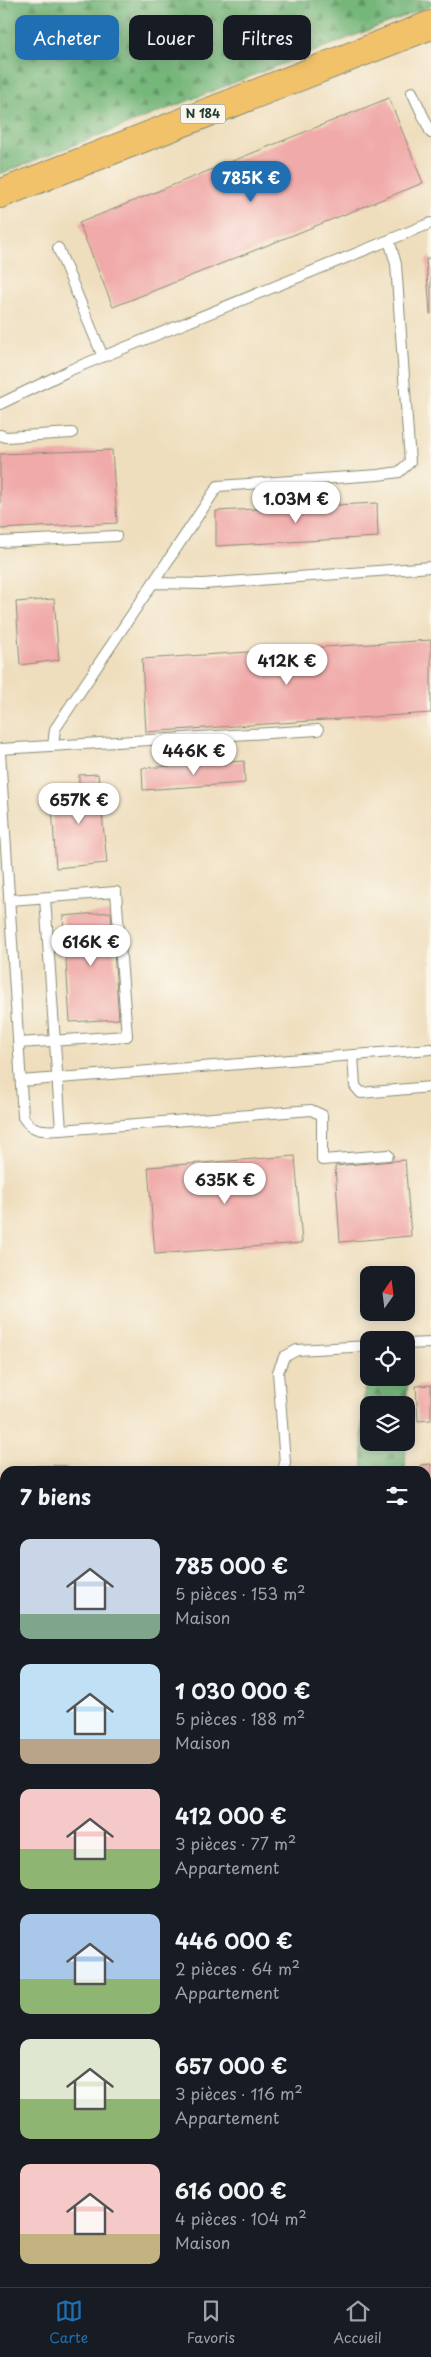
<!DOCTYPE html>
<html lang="fr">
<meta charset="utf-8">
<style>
body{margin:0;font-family:"Playpen Sans",sans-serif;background:#20242c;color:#f1f3f6;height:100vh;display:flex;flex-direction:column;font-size:19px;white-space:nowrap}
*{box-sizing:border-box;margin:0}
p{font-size:16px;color:#9ea1a6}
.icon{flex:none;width:28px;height:28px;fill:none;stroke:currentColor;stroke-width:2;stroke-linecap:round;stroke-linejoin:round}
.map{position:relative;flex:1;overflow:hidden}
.panel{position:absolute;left:0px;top:1466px;width:431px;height:821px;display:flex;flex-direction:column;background:#171b24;border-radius:15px 15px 0 0;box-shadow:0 2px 12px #0003}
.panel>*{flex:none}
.hud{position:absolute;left:15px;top:15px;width:401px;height:45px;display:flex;gap:10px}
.needle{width:32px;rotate:14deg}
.buttons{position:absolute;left:360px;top:1266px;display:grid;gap:10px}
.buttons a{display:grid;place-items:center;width:55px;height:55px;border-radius:10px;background:#171b24;box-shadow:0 2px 12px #0003;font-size:25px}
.price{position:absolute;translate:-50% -42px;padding:0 11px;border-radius:18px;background:#fff;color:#222;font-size:16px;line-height:32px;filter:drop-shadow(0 1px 2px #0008)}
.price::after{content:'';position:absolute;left:50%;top:30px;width:15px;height:11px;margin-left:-8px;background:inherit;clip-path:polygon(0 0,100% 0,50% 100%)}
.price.selected{background:#1f6fb2;color:#fff}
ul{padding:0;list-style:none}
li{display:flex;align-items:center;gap:15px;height:125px;padding:0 20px}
li span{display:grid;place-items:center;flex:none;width:140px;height:100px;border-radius:10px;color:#555}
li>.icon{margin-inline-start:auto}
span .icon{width:60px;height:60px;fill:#fffc;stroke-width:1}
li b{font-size:21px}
h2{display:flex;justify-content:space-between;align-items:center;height:60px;padding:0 20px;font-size:21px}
.pill{padding:0 18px;border-radius:10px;background:#171b24;box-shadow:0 2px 12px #0003;font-size:18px;line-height:45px}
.pill.selected{background:#1f6fb2;color:#fff}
.menu{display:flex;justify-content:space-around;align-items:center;height:70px;border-top:1px solid #363941;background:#171b24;font-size:14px;color:#9ea1a6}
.menu a{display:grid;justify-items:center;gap:2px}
.menu .selected{color:#1f6fb2}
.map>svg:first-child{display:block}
.forest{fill:url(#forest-firs);stroke:#4a7a56}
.building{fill:#f0aaa9}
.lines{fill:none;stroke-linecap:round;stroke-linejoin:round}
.service-casing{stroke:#878e78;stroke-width:12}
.minor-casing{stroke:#878e78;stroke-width:21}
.primary-casing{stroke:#878e78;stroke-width:30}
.service{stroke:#fff;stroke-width:10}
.minor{stroke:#fff;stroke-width:19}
.primary{stroke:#f2c26a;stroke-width:28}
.tram{stroke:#1f3d34;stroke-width:1}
.labels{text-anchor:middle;stroke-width:5;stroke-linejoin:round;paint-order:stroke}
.shield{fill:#fbf7ec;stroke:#61756b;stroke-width:1}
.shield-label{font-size:12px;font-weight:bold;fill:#1f3d34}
</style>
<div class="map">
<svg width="431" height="2287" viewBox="0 0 431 2287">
<defs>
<pattern id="forest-firs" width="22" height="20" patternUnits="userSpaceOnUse" patternTransform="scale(1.25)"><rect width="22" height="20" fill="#74b679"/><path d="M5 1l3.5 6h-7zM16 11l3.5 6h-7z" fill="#5f9564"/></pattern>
</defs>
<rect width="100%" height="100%" fill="#fbf7ec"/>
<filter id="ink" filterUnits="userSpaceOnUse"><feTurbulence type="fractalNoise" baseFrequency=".02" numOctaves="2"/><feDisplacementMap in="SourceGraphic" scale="10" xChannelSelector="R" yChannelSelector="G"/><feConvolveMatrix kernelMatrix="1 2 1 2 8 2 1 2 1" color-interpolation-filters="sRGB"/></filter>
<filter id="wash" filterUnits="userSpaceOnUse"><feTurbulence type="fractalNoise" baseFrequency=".0096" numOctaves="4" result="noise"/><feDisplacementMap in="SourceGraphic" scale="20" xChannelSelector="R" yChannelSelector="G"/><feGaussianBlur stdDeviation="1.12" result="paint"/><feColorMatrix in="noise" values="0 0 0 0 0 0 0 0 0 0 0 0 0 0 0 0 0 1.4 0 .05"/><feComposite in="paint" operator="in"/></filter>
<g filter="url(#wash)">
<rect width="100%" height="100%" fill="#efdebd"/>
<path class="forest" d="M0,0H431V6L0,174Z
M406,1361H408L406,1434V1405H369V1442L406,1443L405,1471H363L362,1427L366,1363H369V1378H406Z
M431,2019V2287H0V2038H5V2282H426V2020Z"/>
<g id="blocks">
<path class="building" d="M389,98L423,183L113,307L79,223Z
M431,258V314H430L426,259Z
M112,450L117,523L0,529V454Z
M377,503L378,537L216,546V511Z
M54,599L59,660L20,665L16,602Z
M431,640V713L146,732L142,659Z
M244,761L245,783L143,790L142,768Z
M98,774L107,863L56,868L51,791L79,789V775Z
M111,912L119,1019L70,1022L63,916Z
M295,1156L302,1243L155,1254L148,1167Z
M405,1160L411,1236L340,1242L335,1166Z
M431,1385V1420L418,1421L416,1386Z
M431,1464V1499H426V1471H421V1465Z
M431,1539V1574H430L427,1540Z
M428,1655H431V1710H426Z
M426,1759L431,1760V1821L426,1820Z"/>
</g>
</g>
<g filter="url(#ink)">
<use href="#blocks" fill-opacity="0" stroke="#878e78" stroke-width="1"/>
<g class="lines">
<g class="service-casing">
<path id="service" d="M412,92L431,133
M58,248L103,357
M0,404L70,370L431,223
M0,435L6,437L72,433
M0,542L116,536
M154,583L203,584L431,567
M53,746L55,729L218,486L378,475L399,472L410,462L396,264L389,240
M0,749L318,730
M0,753L23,1117C32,1132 44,1131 61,1130L311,1110L322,1115V1160L388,1155
M45,898L61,1130
M10,900L116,892L127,1036L19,1043
M353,1055L355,1086L361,1093L431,1087
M21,1081L431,1049
M406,1344L431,1343
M37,1471H65
M283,1471L285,1463L278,1372L284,1357L297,1350L369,1346
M0,1741L5,1691"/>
</g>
<g class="minor-casing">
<path id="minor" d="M426,1927L431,1915
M426,1984L431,1983
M0,2002H5"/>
</g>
<g class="primary-casing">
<path id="primary" d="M0,194L431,25"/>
</g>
<use href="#service" class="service"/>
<use href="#minor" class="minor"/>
<use href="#primary" class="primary"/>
<path class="tram" d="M426,1995L431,1994
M426,2004H431
M0,2013H5
M0,2022H5"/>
</g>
</g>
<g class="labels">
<rect class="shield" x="180.5" y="104.5" width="45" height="19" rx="4"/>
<g class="shield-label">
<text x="203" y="118">N 184</text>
</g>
</g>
</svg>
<div class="buttons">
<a><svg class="needle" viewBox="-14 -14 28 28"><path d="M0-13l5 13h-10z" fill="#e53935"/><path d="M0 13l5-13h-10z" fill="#9ea1a6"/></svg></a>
<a><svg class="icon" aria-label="locate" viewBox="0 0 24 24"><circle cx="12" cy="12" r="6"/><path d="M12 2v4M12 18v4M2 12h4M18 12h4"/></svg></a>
<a><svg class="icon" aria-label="layers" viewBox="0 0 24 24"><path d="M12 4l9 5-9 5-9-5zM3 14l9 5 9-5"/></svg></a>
</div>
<b class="price selected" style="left:251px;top:203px">785K €</b>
<b class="price" style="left:296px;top:524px">1.03M €</b>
<b class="price" style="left:287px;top:686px">412K €</b>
<b class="price" style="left:194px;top:776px">446K €</b>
<b class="price" style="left:79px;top:825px">657K €</b>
<b class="price" style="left:91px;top:967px">616K €</b>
<b class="price" style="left:225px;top:1205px">635K €</b>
<div class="hud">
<a class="pill selected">Acheter</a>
<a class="pill">Louer</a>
<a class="pill">Filtres</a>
</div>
<section class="panel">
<h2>7 biens<svg class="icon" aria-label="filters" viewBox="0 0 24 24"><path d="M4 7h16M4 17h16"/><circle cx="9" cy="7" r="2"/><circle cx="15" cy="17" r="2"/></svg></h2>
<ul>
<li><span style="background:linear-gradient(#c9d6e8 75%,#7fa58c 0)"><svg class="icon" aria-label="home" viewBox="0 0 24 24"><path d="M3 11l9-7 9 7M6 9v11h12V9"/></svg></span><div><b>785 000 €</b><p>5 pièces · 153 m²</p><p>Maison</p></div></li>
<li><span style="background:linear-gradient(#bfe0f5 75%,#b9a48a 0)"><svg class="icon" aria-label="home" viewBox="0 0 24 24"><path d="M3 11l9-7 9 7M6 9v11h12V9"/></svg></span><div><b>1 030 000 €</b><p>5 pièces · 188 m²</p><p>Maison</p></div></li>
<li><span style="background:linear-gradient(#f6c9c9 60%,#8fb573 0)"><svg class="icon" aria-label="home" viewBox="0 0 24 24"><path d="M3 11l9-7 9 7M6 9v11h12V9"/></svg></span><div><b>412 000 €</b><p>3 pièces · 77 m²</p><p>Appartement</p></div></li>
<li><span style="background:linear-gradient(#a9c7e8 65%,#8fb573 0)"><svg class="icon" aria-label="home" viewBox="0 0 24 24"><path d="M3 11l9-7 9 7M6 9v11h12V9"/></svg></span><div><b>446 000 €</b><p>2 pièces · 64 m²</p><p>Appartement</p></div></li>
<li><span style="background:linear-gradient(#dfe7d0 60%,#8fb573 0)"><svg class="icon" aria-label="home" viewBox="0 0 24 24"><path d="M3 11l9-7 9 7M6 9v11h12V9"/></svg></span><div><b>657 000 €</b><p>3 pièces · 116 m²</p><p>Appartement</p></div></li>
<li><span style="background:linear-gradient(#f6c9c9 70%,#c2b280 0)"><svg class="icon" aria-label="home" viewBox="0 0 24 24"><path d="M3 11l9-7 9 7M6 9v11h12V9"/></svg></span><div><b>616 000 €</b><p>4 pièces · 104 m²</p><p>Maison</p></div></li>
</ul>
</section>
</div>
<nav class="menu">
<a class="selected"><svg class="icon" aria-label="map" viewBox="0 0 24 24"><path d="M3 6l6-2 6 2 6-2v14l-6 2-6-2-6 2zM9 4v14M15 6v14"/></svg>Carte</a>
<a><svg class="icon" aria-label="saved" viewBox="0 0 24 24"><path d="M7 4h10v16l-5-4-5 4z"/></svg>Favoris</a>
<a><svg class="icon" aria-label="home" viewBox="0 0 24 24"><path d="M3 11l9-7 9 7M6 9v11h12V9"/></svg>Accueil</a>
</nav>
